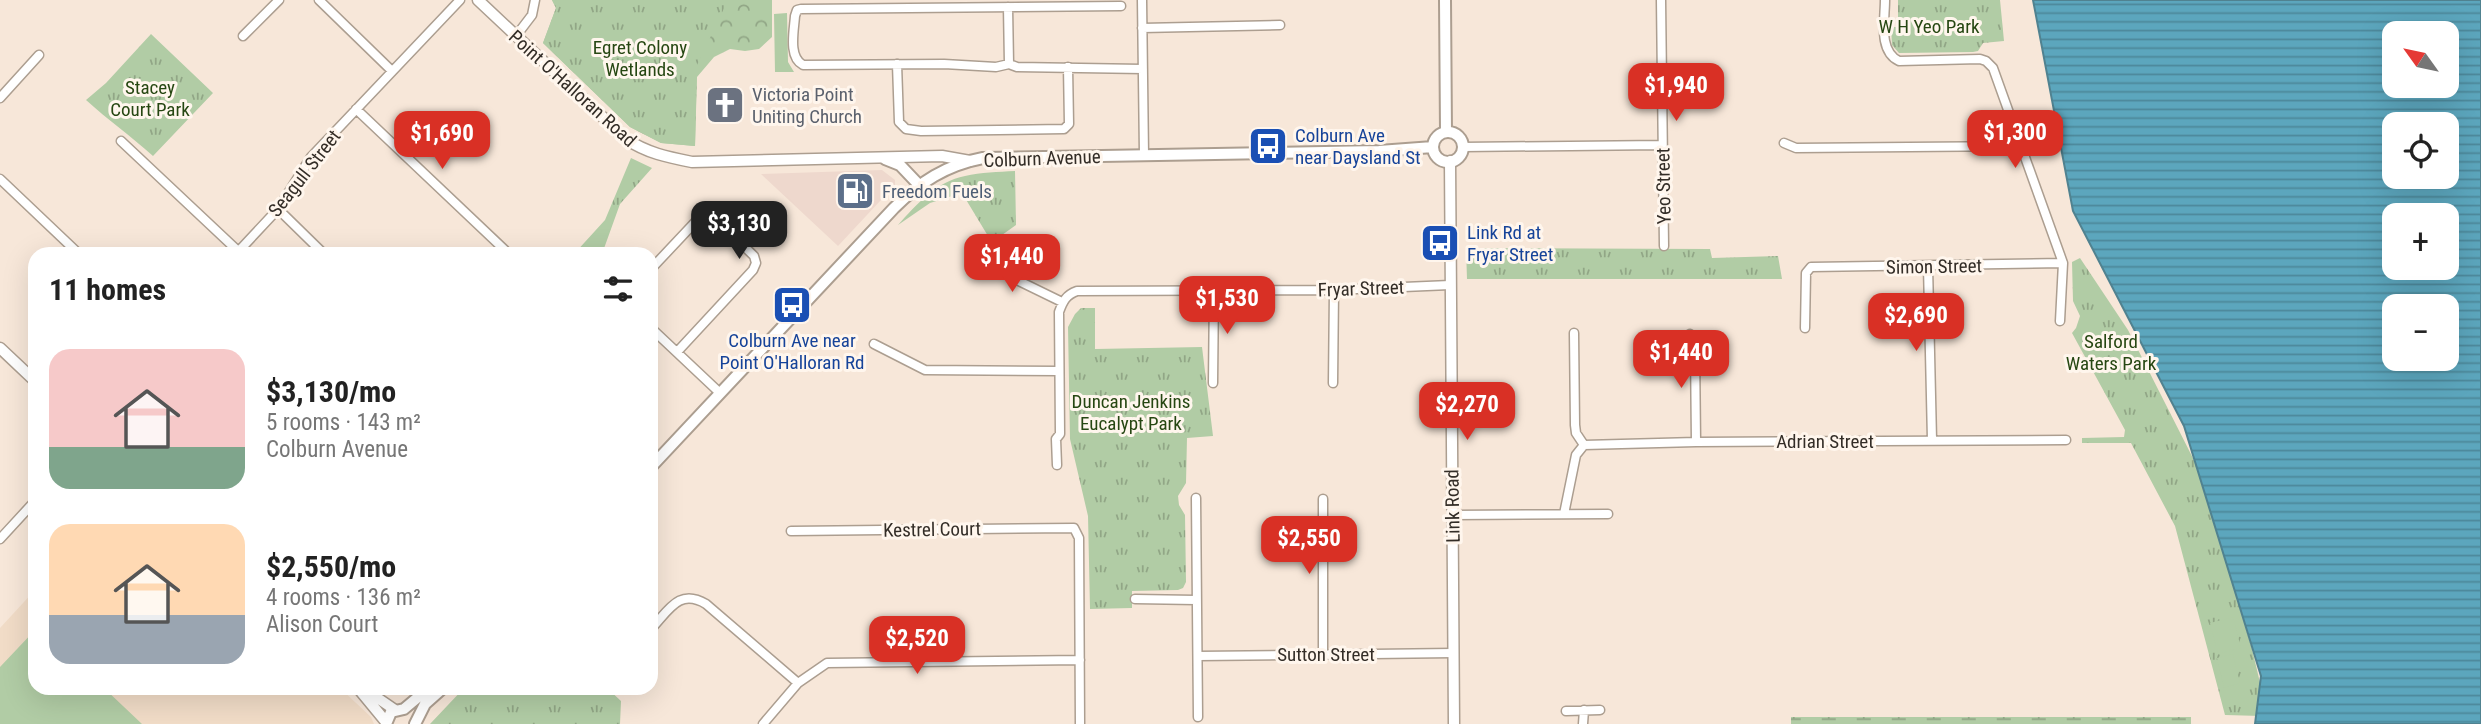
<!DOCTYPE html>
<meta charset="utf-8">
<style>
body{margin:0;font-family:"Roboto Condensed",sans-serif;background:#f6f6f6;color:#222;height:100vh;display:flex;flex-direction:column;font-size:26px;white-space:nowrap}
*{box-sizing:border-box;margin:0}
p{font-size:23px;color:#767676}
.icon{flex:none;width:38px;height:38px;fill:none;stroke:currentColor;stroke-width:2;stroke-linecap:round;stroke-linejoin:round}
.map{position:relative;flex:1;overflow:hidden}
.details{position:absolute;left:28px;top:247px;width:630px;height:448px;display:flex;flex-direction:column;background:#fff;border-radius:21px;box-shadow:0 7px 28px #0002}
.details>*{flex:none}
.needle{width:46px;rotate:303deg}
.tools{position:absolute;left:2382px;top:21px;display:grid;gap:14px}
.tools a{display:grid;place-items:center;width:77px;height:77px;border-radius:14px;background:#fff;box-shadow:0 7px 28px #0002;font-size:35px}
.price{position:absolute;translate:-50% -60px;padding:0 16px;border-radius:14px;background:#d93025;color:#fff;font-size:23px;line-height:46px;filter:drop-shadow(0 2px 4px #0008)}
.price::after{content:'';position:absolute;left:50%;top:42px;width:21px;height:16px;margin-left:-10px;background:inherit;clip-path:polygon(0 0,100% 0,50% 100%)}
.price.current{background:#222;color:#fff}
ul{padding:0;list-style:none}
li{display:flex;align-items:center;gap:21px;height:175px;padding:0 21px}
li span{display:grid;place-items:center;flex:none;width:196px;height:140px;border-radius:21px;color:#555}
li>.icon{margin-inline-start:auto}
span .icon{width:84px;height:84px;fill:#fffc;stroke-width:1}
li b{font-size:30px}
h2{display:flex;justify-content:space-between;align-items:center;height:84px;padding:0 21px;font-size:30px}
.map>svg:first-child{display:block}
.commercial{fill:#eed8cd}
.built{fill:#f1dcc7}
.forest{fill:url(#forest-crowns)}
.wetland{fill:url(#wetland-marsh)}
.park{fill:url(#park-tufts)}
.garden{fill:#b1cca5}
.water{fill:url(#water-rules);stroke:#508290;stroke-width:2;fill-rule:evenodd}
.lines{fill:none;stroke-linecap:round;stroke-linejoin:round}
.minor-casing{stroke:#ac9e90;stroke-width:11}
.tertiary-casing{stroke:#ac9e90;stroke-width:13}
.secondary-casing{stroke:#ac9e90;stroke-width:14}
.minor{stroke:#fff;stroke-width:8}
.tertiary{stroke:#fff;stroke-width:10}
.secondary{stroke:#fff;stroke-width:10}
.labels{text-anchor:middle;stroke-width:6;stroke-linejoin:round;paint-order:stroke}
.park-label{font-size:19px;fill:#264712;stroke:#fff6ed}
.street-label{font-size:19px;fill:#332d27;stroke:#fff6ed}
.worship-label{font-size:19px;fill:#5b616d;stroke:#fff6ed;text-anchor:start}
.transit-label{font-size:19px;fill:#164399;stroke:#fff6ed;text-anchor:start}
.service-label{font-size:19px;fill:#4e5e75;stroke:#fff6ed;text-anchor:start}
</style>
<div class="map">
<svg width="2481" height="724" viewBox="0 0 2481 724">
<defs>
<pattern id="forest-crowns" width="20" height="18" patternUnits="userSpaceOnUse" patternTransform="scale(1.75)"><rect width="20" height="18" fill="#b1cca5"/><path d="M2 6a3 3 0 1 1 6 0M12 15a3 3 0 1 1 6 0" fill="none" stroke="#91a686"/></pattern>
<pattern id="wetland-marsh" width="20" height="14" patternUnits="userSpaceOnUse" patternTransform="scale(1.75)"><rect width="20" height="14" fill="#b1cca5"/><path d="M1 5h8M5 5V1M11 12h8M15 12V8" fill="none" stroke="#91a686"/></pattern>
<pattern id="park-tufts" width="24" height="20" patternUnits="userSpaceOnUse" patternTransform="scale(1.75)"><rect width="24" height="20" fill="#b1cca5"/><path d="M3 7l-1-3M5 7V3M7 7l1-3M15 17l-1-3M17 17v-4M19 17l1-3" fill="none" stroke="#91a686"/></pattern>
<pattern id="water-rules" width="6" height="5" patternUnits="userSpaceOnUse" patternTransform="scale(1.75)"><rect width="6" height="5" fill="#5ca6bd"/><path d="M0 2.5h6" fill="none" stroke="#4d889a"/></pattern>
</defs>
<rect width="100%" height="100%" fill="#f7e7d9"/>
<path class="commercial" d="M882,170L895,180V185L838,246L761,174Z"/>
<path class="built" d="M35,590V688H340L371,717L374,724H0V628Z"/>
<path class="forest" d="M552,0H772V37L759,49L745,51L730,49L714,57L697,77L695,146L661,143L630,127L543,43L556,8Z"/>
<path class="wetland" d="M1791,717H2191V724H1791Z"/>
<path class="park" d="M552,0H728L697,65L695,146L661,143L630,127L543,43L556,8Z
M1898,0H2000L2004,41L1983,43L1978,51L1973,52L1899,53L1892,45L1891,27H1898Z
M151,34L213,93L153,156C131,136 108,120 86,100L106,83Z
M631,158L652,168L620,204L602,254H574L605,220Z
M1015,171L1016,225L1002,235L988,236L962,193L930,203L898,225C916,205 937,181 965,176C981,172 998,172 1015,171Z
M1466,248L1710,249L1712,258L1778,256L1782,279H1467Z
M2080,258L2128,330L2199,470L2252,649L2262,691L2261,716L2225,715L2175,526L2131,443H2082V438L2124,437L2125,430L2072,333L2076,328L2080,316L2073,301L2072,262Z
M1081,308H1095V349L1202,347L1213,436L1187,438L1186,483L1178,496L1179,505L1185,515L1186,582L1183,588L1178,590L1132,591V608L1090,609L1088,516L1070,439L1068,327L1075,314Z
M464,688H507L515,695L522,688H607L621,701L620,724H430Z"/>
<path class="garden" d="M787,13L788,62L794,72H775L774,14Z
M2233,617L2241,648L2218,654L2210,623Z
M35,630V688H104L142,724H0V667Z
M2233,654L2240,683L2224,688L2217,658Z"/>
<path class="water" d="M2033,0H2481V724H2255L2261,676L2184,426L2073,211ZM2394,33H2446V86H2394ZM2394,124H2446V177H2394ZM2394,215H2446V268H2394ZM2394,306H2446V359H2394Z"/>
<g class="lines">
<g class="minor-casing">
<path id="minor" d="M319,0L392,71
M1142,0L1144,155
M1661,0L1664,246
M1885,0C1885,20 1878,51 1899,61L1980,59L1986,61L1993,68L2063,263L2060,321
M1121,6L801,9L797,10L795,16C794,31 788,57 803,65L944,64L996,67L1009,64L1017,67L1143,69
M1008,7L1009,64
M1142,28L1280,25
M243,36L279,0
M516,36L532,15L535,0
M897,64L899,122L906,129L921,131L1064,129L1069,124L1068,67
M0,98L39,55
M356,109L509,254
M121,141L238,251
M1784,143L1796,148L2022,146
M1463,147L1662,145
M0,179L79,254
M278,209L324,254
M993,248L1017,280L1062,302
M236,254L278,209L311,157L460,0
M1928,266L1932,440
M651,269L699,218L713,216L754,256L756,263L753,270L677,352
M651,328L720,393
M1805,328L1806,273L1811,267L2063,263
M1690,334L1695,350L1696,442
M874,344L925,370L1059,371
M1213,383L1214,290
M1333,383L1334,290
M1584,445L1696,442L2066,440
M1057,465L1056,439L1060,434L1059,312C1063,301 1066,295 1077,291L1334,290L1450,285
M1196,498L1198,717
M1323,499V653
M1564,514L1576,455L1584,445L1576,433L1575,425L1574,333
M1452,515L1608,514
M791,531L1074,528L1079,538L1080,724
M0,539L35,501
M1135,599L1196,600
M651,629C669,610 679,588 706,604L798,683
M1198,656L1454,653
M1566,711L1600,710
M763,724L798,683L827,663L1080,660
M1583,724L1584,710"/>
</g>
<g class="tertiary-casing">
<path id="tertiary" d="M478,0L626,139C647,153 667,157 692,162L942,156L970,161
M1450,161L1454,724
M0,348L35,381
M358,688L386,722
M363,688L395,710"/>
</g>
<g class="secondary-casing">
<path id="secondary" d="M1445,0L1446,132
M1433 147a15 15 0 1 1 30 0a15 15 0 1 1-30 0Z
M885,159L900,165L919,185
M651,467L894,208C920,182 946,165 983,158L1379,151L1433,147
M386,724L391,712L404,709L429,688
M415,724L425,704L443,688"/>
</g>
<use href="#minor" class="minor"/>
<use href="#tertiary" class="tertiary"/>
<use href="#secondary" class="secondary"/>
</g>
<defs>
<g id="church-square" transform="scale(2.0125)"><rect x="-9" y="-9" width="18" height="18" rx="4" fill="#6b7280" stroke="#fff6ed"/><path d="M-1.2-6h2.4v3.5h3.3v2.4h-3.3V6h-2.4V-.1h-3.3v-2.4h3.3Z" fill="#fff"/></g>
<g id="bus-square" transform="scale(2.0125)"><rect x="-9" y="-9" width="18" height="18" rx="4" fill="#1a4fb4" stroke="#fff6ed"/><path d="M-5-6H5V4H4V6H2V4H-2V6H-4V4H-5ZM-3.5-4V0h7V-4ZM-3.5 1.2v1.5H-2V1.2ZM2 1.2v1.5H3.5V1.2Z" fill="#fff"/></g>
<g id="fuel-square" transform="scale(2.0125)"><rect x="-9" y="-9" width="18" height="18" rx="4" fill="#5c6f8a" stroke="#fff6ed"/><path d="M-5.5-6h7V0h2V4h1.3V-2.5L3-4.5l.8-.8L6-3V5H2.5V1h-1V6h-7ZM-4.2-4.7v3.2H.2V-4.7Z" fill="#fff"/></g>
</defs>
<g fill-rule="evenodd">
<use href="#church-square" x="725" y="105"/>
<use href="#bus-square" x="1268" y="146"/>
<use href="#fuel-square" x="855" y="191"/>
<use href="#bus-square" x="1440" y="243"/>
<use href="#bus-square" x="792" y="305"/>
</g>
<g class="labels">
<g class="park-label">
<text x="1929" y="33">W H Yeo Park</text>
<text x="640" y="54">Egret Colony<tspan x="640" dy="22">Wetlands</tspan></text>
<text x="150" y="94">Stacey<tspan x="150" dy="22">Court Park</tspan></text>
<text x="2111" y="348">Salford<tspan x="2111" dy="22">Waters Park</tspan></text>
<text x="1131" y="408">Duncan Jenkins<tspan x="1131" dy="22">Eucalypt Park</tspan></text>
</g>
<g class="street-label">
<text transform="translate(573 88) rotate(42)" y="7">Point O'Halloran Road</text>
<text transform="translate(1042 158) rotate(-2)" y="7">Colburn Avenue</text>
<text transform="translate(304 173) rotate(-52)" y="7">Seagull Street</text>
<text transform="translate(1663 186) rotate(-91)" y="7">Yeo Street</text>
<text transform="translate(1934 266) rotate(-1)" y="7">Simon Street</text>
<text transform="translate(1361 288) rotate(-2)" y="7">Fryar Street</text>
<text x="1825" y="448">Adrian Street</text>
<text transform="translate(1452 506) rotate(-91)" y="7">Link Road</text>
<text transform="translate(932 529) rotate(-1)" y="7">Kestrel Court</text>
<text x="1326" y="661">Sutton Street</text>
</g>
<g class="worship-label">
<text x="752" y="101">Victoria Point<tspan x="752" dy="22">Uniting Church</tspan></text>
</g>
<g class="transit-label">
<text x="1295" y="142">Colburn Ave<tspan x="1295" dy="22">near Daysland St</tspan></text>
<text x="1467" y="239">Link Rd at<tspan x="1467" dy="22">Fryar Street</tspan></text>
<text x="792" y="347" text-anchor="middle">Colburn Ave near<tspan x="792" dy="22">Point O'Halloran Rd</tspan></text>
</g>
<g class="service-label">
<text x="882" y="198">Freedom Fuels</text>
</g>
</g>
</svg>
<div class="tools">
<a><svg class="needle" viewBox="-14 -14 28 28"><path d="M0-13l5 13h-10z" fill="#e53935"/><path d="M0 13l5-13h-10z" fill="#767676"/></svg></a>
<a><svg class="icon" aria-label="locate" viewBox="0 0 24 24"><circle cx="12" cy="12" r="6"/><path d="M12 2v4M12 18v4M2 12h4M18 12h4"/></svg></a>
<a>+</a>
<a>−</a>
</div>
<b class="price" style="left:1676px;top:123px">$1,940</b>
<b class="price" style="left:2015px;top:170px">$1,300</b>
<b class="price" style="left:442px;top:171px">$1,690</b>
<b class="price current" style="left:739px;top:261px">$3,130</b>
<b class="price" style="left:1012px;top:294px">$1,440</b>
<b class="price" style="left:1227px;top:336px">$1,530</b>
<b class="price" style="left:1916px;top:353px">$2,690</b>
<b class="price" style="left:1681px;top:390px">$1,440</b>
<b class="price" style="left:1467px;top:442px">$2,270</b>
<b class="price" style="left:1309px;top:576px">$2,550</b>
<b class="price" style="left:917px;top:676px">$2,520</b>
<section class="details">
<h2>11 homes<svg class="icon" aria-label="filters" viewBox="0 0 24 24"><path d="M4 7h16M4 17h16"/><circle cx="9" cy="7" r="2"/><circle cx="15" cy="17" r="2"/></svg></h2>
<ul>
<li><span style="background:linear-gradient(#f6c9c9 70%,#7fa58c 0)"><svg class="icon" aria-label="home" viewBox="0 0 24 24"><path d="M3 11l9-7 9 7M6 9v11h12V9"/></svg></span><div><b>$3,130/mo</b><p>5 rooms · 143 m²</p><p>Colburn Avenue</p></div></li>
<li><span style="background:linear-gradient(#ffd9b3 65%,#9aa5b1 0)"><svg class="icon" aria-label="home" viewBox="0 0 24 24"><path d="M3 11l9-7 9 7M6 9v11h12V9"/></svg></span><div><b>$2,550/mo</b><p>4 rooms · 136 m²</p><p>Alison Court</p></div></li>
</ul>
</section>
</div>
